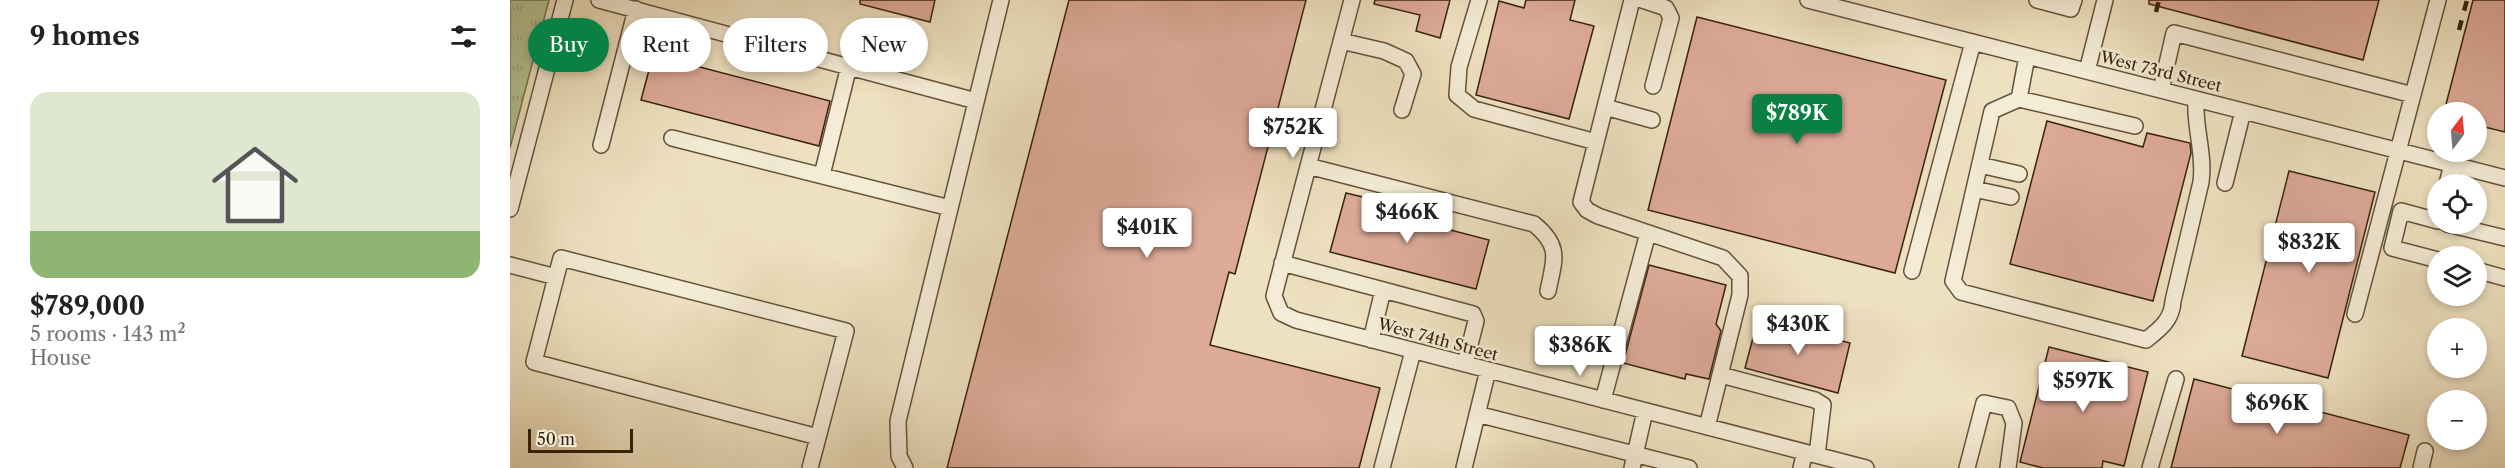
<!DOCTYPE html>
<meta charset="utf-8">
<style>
body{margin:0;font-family:"Libre Caslon Text",serif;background:#f2f2f2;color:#222;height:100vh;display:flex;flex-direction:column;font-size:22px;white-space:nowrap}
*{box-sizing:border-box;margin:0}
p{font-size:20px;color:#767676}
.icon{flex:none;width:33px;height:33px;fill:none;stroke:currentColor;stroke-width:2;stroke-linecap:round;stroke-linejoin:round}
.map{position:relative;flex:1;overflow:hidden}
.details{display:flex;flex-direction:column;background:#fff;width:510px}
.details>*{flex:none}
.banner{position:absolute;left:18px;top:18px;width:570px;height:54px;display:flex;gap:12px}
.needle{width:39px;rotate:16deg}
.tools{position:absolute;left:1917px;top:102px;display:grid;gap:12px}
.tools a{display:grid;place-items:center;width:60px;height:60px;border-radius:50%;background:#fff;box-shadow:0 3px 9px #0003;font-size:30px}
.scale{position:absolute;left:18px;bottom:15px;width:105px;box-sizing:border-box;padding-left:6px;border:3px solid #38230d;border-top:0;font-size:16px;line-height:21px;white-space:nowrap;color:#38230d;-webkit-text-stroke:4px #f4ecd6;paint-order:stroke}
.price{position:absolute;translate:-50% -51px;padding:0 14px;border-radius:6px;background:#fff;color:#222;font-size:20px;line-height:39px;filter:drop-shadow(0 2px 3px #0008)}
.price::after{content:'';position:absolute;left:50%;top:36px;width:18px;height:14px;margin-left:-9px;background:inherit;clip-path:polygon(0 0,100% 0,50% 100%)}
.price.on{background:#0b8043;color:#fff}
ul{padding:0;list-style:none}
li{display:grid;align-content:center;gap:12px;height:318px;padding:0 30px}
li+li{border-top:2px solid #e0e0e0}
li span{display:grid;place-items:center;height:186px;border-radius:18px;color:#555}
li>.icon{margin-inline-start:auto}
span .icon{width:108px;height:108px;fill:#fffc;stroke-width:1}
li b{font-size:26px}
h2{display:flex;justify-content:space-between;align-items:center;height:72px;padding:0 30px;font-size:26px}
.chip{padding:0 21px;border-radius:27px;background:#fff;box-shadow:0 3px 9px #0003;font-size:21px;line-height:54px}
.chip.on{background:#0b8043;color:#fff}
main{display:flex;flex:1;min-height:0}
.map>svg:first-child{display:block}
.grass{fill:url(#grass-tufts);stroke:#767351;stroke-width:1.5}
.building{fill:#ddaa98;stroke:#38230d;stroke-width:1.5}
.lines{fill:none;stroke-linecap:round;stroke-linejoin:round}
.minor-casing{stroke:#66523a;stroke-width:18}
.minor{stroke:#f4ecd6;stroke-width:15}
.rail{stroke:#38230d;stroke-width:4.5;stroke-dasharray:10 10;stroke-linecap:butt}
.labels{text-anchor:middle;stroke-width:5;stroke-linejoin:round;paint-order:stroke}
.street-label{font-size:16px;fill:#38230d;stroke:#f4ecd6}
</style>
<main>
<section class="details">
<h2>9 homes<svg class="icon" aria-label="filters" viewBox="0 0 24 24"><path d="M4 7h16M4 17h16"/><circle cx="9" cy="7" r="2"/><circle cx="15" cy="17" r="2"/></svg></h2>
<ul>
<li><span style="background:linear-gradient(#dfe7d0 75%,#8fb573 0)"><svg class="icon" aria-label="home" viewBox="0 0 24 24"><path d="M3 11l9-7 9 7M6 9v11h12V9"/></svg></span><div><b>$789,000</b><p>5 rooms · 143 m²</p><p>House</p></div></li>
</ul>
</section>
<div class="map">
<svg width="1995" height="468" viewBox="0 0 1995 468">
<defs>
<pattern id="grass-tufts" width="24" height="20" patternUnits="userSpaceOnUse" patternTransform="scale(1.5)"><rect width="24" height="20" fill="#b5c395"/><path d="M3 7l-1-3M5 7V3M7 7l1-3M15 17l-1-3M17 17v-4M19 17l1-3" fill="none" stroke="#9ca77f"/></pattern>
</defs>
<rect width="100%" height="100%" fill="#eee1c0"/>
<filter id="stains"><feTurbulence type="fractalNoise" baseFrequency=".00333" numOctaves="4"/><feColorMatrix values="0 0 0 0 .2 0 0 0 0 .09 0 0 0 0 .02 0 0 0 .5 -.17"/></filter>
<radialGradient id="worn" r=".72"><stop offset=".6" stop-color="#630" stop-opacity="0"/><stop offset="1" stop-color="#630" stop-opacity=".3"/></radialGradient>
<path class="grass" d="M0,0H39L0,148Z"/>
<path class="building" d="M350,0H425L420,22L350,4Z
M559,0H796L725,274L719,272L700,345L870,388L849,468H437Z
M865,0H940L930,38L906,31L910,15L864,4Z
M1016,0H1065L1060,20L1084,26L1059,119L966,95L989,1L1014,8Z
M1639,0H1869L1853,60L1639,4Z
M1963,0H1995V132L1966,125V112H1934Z
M1187,17L1436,80L1385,273L1138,210Z
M168,42L187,47L182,65L320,101L309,146L131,100L143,55L162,59Z
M1537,121L1633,147L1637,133L1680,143L1681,153L1643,301L1500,264Z
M1779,171L1865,192L1818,378L1732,356Z
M836,193L874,202L871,212L979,240L966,289L820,252Z
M1139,265L1216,285L1206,324L1211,331L1199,379L1176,374L1175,379L1113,363Z
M1248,319L1340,343L1328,393L1235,368Z
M1539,347L1638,372L1614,466L1593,461L1592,468H1533L1510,462Z
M1684,379L1899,435L1890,468H1661Z"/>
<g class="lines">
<g class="minor-casing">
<path id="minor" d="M89,0L466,101
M842,0L767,284L764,296L771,313L786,320L1356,468
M969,0L949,67L947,95L964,109L1086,142
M1122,0L1071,202L1077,210L1088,216L1213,258L1230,276V295L1197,427
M1132,0L1156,8L1161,18L1143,86
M1298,0L1995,178
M1527,0L1561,9L1564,0
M831,41L874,51L896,61L903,74L892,110
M1517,56L1509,99L1482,111L1443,281L1451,292L1636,340C1650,329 1662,320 1663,301L1691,182C1695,154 1684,127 1686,99
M1577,71L1595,0
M1651,90L1664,33L1903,95
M1509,99L1625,126
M1095,107L1142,120
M162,138L440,208
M91,145L126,9
M1470,165L1509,174
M798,166L1024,224C1052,247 1044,260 1038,291
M312,175L339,66
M1715,183L1733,111
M1937,184L1942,164
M1464,189L1501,197
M0,209L55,0
M1928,221L1891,211L1882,248L1928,260
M1937,224L1995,238
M772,263L963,314L966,321L955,364
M0,265L46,277
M1966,270L1995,278
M1402,271L1463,42
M1845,314L1928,0
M861,340L873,290
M1211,375L1305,400L1313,405L1307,455
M1093,400L1138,233
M967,414L1179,468
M300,468L336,331L51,258L24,362L308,437
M395,468L389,456L388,421L491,0
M872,468L903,351
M954,468L978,370
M1122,468L1135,411
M1291,468L1295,452
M1457,468L1474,403L1498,408L1504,423L1498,468
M1640,468L1666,379
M1911,468L1915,451"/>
</g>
<use href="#minor" class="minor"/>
<path class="rail" d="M1646,12L1649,0
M1949,30L1957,0"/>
</g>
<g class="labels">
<g class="street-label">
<text transform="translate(1651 71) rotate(14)" y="6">West 73rd Street</text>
<text transform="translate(928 339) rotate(15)" y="6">West 74th Street</text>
</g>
</g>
<rect width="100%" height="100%" filter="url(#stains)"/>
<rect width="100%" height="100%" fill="url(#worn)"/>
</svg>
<div class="tools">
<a><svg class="needle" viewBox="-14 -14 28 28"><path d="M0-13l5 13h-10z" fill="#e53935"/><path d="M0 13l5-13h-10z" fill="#767676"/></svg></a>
<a><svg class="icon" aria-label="locate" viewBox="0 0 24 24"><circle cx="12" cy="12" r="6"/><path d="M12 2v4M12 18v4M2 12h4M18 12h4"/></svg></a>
<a><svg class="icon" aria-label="layers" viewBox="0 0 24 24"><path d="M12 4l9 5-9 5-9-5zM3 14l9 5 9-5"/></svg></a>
<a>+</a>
<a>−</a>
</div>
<div class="scale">50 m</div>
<b class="price on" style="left:1287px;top:145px">$789K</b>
<b class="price" style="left:783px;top:159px">$752K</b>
<b class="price" style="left:897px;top:244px">$466K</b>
<b class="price" style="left:637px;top:259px">$401K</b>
<b class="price" style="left:1799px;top:274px">$832K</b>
<b class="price" style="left:1288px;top:356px">$430K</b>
<b class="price" style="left:1070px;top:377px">$386K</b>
<b class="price" style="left:1573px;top:413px">$597K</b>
<b class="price" style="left:1767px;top:435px">$696K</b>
<div class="banner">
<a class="chip on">Buy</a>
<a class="chip">Rent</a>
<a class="chip">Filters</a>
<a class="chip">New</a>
</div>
</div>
</main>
